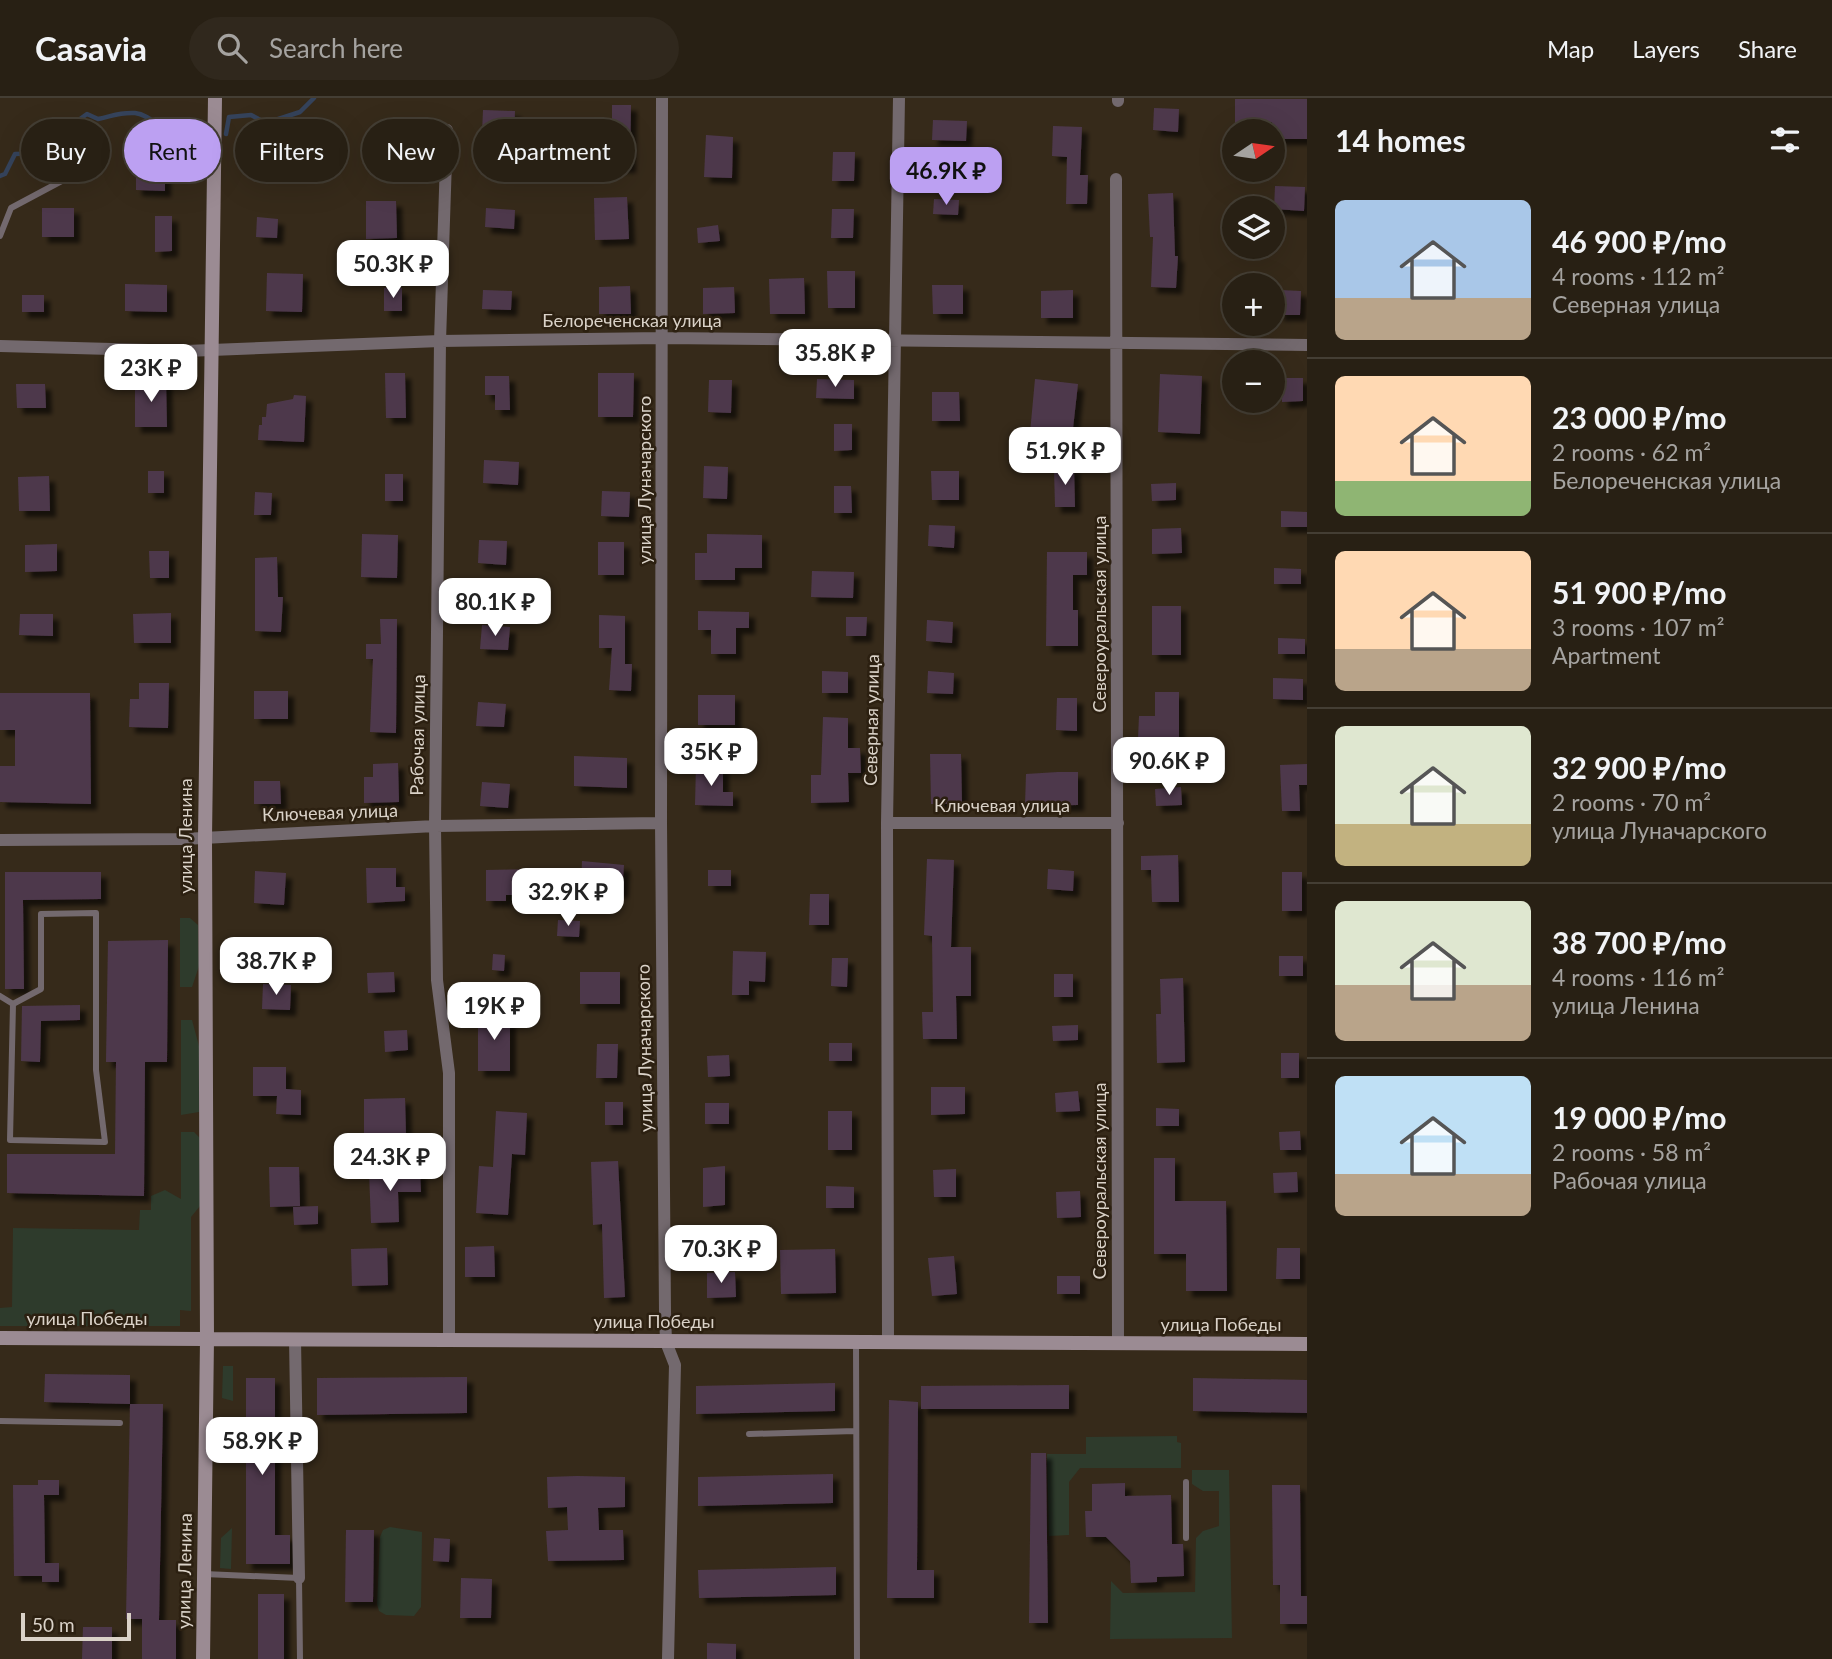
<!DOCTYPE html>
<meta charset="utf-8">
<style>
body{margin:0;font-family:Lato,sans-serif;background:#30281d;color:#f1f3f6;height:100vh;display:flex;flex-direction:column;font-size:26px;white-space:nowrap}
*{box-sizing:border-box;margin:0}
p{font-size:23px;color:#a5a3a0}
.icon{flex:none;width:38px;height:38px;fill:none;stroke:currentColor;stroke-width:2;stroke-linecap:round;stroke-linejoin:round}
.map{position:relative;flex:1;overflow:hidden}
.sheet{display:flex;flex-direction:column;background:#282014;width:525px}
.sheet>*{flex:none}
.hud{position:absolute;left:21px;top:21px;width:665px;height:63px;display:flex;gap:14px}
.needle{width:46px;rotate:77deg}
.controls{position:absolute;left:1222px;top:21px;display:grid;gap:14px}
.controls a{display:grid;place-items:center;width:63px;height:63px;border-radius:50%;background:#282014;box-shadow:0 7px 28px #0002,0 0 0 2px #443e34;font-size:35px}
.scale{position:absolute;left:21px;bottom:18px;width:110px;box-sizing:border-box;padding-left:7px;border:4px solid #dad2c8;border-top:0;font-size:19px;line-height:24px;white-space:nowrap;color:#dad2c8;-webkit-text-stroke:5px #2c2011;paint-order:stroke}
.price{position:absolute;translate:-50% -60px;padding:0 16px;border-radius:14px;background:#fff;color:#222;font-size:23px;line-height:46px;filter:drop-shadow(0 2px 4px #0008)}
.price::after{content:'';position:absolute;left:50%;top:42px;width:21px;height:16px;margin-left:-10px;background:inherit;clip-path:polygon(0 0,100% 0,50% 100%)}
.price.active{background:#bca0f2;color:#111}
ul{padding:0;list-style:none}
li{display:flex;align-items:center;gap:21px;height:175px;padding:0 28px}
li+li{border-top:2px solid #443e34}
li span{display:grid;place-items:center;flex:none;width:196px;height:140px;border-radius:10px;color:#555}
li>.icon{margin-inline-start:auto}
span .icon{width:84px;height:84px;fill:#fffc;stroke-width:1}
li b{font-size:30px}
h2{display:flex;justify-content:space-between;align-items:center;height:84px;padding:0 28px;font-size:30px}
.tag{padding:0 24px;border-radius:32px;background:#282014;box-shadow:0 7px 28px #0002,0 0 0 2px #443e34;font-size:24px;line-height:63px}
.tag.active{background:#bca0f2;color:#111}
header{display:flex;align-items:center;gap:42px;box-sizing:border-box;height:98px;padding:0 35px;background:#282014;border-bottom:2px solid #443e34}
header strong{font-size:33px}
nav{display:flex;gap:38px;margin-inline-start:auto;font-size:24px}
.search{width:490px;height:63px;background:#30281d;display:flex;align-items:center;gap:18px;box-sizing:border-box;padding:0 24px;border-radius:38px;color:#a5a3a0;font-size:26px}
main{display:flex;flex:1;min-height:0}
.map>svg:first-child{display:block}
.green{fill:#2e3b2c}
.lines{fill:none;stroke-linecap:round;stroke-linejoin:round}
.stream{stroke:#35435b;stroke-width:4.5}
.building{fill:#4d384c;filter:url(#shadow)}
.lane{stroke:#73696e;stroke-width:6}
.street{stroke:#73696e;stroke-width:12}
.secondary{stroke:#9b8b93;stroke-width:14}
.labels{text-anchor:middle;stroke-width:5;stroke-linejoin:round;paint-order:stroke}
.street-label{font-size:18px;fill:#dad2c8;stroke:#2c2011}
</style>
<header>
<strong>Casavia</strong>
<div class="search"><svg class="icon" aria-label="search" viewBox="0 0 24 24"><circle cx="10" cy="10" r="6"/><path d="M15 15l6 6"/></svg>Search here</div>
<nav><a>Map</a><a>Layers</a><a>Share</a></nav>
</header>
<main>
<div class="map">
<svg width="1307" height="1561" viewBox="0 0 1307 1561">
<defs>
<filter id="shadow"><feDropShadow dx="6" dy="6" stdDeviation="2" flood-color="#0009"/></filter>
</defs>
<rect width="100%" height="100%" fill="#362a1a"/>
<path class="green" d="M180,820H190L198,827L199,868L192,889H180Z
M181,922H192L199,948V1014L181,1017Z
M181,1034H194L200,1040V1108L191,1119V1213L180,1212V1228H0V1210L12,1209L13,1130L139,1132L140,1112H151V1098L165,1092L181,1101Z
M223,1268H233V1303L222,1300Z
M1177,1338V1344L1181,1345V1370H1080L1069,1384V1437L1049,1438L1047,1356H1086V1339Z
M1192,1372H1229L1232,1540L1110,1541L1111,1483L1123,1495L1195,1494L1196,1440L1203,1433L1219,1428V1393H1203L1192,1386Z
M390,1429L422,1434L421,1509L414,1518L386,1517L379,1513L377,1506L380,1439L383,1432Z
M232,1430L231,1471L220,1470L221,1440Z"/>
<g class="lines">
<path class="stream" d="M226,36L229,19L251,17L266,25L300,14L314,0
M0,78L5,76L15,56C36,56 72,49 82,27L80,21L87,16L98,21C113,18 119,14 135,15C154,17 165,40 185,36"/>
</g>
<path class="building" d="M1235,1H1307V41H1273L1272,24L1235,25Z
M612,7H631L630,69H612Z
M1154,10L1179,11L1178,34L1153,32Z
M483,12L515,13L513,61L481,60Z
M933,22L967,23L966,43L932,42Z
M400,23V59L379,60L378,24Z
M1053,28L1082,29L1080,77H1088L1087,106H1066L1067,59L1052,58Z
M706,37L733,39L732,80L704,79Z
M259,49H281V67H259Z
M136,54L165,55V93L136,92Z
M833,54H855L854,83H832Z
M1275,88L1305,89L1304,113L1274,111Z
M1173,95L1175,158H1178L1176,190L1151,189L1153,139H1150L1148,96Z
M627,99L629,141L595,142L594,100Z
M934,101L959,102L958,117L933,116Z
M366,103H396L397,140L366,141Z
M42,110H74V139H42Z
M486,110L515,112L514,131L485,129Z
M832,111H854L853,140H831Z
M155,118H172V153L155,154Z
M257,119L278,121L277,140L256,139Z
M718,127L720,143L698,145L697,130Z
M827,173H855V210H828Z
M267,175L303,176L302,214L266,213Z
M804,180L805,216H770L769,181Z
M125,186L167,187V214L125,213Z
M932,187H963V216H933Z
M630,188L631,216H599V189Z
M734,189L735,215L703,216V190Z
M384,190H402V213H384Z
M483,192L512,193L511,212L482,211Z
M1073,192V220H1041V193Z
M1279,192L1301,193L1300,217H1278Z
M22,197H44V214H22Z
M385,275H405L406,320H386Z
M598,275H634L633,319H598Z
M1160,276L1202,278L1200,336L1158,334Z
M485,278H509L510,312H495V297H485Z
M1282,280H1303V303L1282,304Z
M817,281L854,282V301L816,300Z
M1035,281L1078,286L1072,339L1030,335Z
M135,282H166L167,329H135Z
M709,282H732L731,315L708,314Z
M16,286H45L46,310H17Z
M932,294H959L960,323H932Z
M294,297L306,298L304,344L258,342L259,327H262V319H266L267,306L293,301Z
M834,326H852V352L834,353Z
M484,362L519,364L518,387L483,385Z
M704,368L728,369L727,401L703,400Z
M1074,369L1075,409H1055L1054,370Z
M148,373H164V395H148Z
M931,373H959V402H932Z
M385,376H403V403H385Z
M49,378L50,413H19L18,379Z
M1176,385V402L1152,403L1151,386Z
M834,388H851L852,415H834Z
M602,393L630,394L629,419L601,418Z
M255,394L272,395L271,417H254Z
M1281,413L1307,414V429H1281Z
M929,427L955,428L954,450L928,448Z
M1181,430L1182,455L1152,456V431Z
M362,436L398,437L397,480L361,479Z
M707,436L762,437V470H735V482H695V455H707Z
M479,442L507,443L506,467L478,465Z
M598,444H624V477H598Z
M57,446V473L25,474V447Z
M149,453H169V480H150Z
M1047,454H1087V477H1073V512H1078V548H1046Z
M277,459L278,499H283L281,534L255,533V460Z
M1274,470L1301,471V486H1274Z
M812,473L854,474L853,500L811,499Z
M1152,508H1181V557H1152Z
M698,513L749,514V530H736V556H711V532H698Z
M171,515V545H134L133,516Z
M20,516H53V538L19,537Z
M599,517L625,518V566H632L631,593L609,592L612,550H599Z
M846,519H867L866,538H846Z
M380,521H397L396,635L370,634L373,561H366V546H381Z
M927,522L953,524L952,545L926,543Z
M482,527L510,529L508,552L480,551Z
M1278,540L1305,541V556H1278Z
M822,573L848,574V595H822Z
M928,573L954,575L953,596L927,595Z
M1273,580L1303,581V602L1273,601Z
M139,585H169L168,630L129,629L130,601H139Z
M254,593H288V621H254Z
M1155,594H1179V641H1138L1139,618H1155Z
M0,595H90L91,706L0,704V668H15V632H0Z
M698,597H735V627H698Z
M1057,600H1077V633L1056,632Z
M478,604L506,606L504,629L476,628Z
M823,619L848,620V650H860L861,675H848L849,704L811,705V677H821Z
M930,656H961L962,706H931Z
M574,658L627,660V690L574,688Z
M398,665L399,704L364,705V679H373V666Z
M1307,666V687H1299L1300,713H1282L1280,667Z
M696,668L723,669V694H733V708L695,707Z
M1058,674H1078V707L1025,708L1026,676Z
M254,683H280L281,706H254Z
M482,684L510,686L508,710L480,708Z
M1181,689L1182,707L1156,708L1155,691Z
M1178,757L1179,804H1152L1151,772H1141V758Z
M927,761L954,762L951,849H971V898H956L957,941H923L922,914H933L932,838L924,837Z
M582,763L624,767L622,794L581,791Z
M366,770H396V789H405V803L367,805Z
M543,771L542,797H506V803H486V772Z
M1048,771L1074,773L1073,793L1047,791Z
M708,772H731V788H708Z
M255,773L286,775L284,807L254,805Z
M5,774H101V801L23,802L24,891H5Z
M1282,774H1302V813H1282Z
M810,796H829V827H809Z
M558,822L580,823L579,839L557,838Z
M270,839L272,868L248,869L247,840Z
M168,842L167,964H145L144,1098L7,1095V1056H115L116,964H106L108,843Z
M733,853L766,854L765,884L749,883V897H732Z
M493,856L505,857L504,873L492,872Z
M1279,858H1303V878H1279Z
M832,860H848L847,889L831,888Z
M394,874L395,894L368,895L367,875Z
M580,874H620V906H580Z
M1054,876H1073V899H1054Z
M1183,880L1185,964L1157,965L1156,916H1161L1160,881Z
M263,886L291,887L290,912L262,911Z
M80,907V922L41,923L40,964L21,963L22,908Z
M478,916H510V973H478Z
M1078,927V942L1053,943L1052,928Z
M407,932L408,952L385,954L384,933Z
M829,945H852V963H829Z
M597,946H618L617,980H596Z
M1281,955H1299V980H1281Z
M729,957L730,978L708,979L707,958Z
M253,969H286V991L301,992V1017L276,1016L277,998H253Z
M931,989H965V1016L931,1017Z
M1078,993L1080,1013L1056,1014L1055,995Z
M405,1000L406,1037L364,1038V1001Z
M605,1004H623V1027H605Z
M705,1005H729V1026H705Z
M1156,1010L1179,1011V1028H1156Z
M496,1013L527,1015L525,1057L512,1056L508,1117L476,1115L479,1068L493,1069Z
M828,1013H852V1052H828Z
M1300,1033L1301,1052H1280L1279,1034Z
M1154,1060H1175V1103H1226L1227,1193H1186V1156H1154Z
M618,1063L625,1199L604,1200L602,1126L593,1127L591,1064Z
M725,1068V1107L703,1109V1070Z
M269,1069H299L300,1108L270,1109Z
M956,1071V1099H934L933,1072Z
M420,1073L421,1094H398L399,1124L371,1125L369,1074Z
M1297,1074L1298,1094L1274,1095L1273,1075Z
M826,1088L854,1089V1110H826Z
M1080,1093L1081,1119L1057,1120L1056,1094Z
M318,1108V1126L294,1127L293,1109Z
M494,1148L495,1179H465V1149Z
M387,1150L388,1187L352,1188L351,1151Z
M1277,1150H1300V1181H1276Z
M835,1151L836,1195L781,1196L780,1152Z
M954,1158L957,1196L932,1198L928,1160Z
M735,1174L736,1199L707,1200V1175Z
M1057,1178H1080V1196H1057Z
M45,1276L130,1277V1306L44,1304Z
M467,1279V1315L317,1317V1280Z
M246,1280H275V1437H290V1466H246Z
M1193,1280L1307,1282V1315L1193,1313Z
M835,1285V1313L696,1316V1288Z
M1069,1287V1311H921V1288Z
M889,1302L918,1304L917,1472H934V1500H887Z
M130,1306H163L159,1522H176V1561H142V1521H126Z
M1031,1355H1046L1048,1525H1029Z
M833,1376V1405L698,1408V1379Z
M577,1378L625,1379V1409L598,1410L599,1432H623L624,1462L548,1463L546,1433L568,1432L567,1409L548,1410L547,1379Z
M38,1382H59V1397H44L45,1465H59V1484H42V1478H14L13,1387H38Z
M1125,1385V1398L1171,1397L1172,1446H1183L1184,1478L1157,1479V1484L1131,1485L1130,1463L1106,1439H1086L1085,1413H1092V1386Z
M1272,1387H1300L1301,1498H1307V1526H1280V1487H1273Z
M346,1432H374L373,1504H345Z
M434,1440L450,1441L449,1464L433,1463Z
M836,1469V1497L699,1500L698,1472Z
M461,1480L492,1481L491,1520H460Z
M258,1496H284V1561H258Z
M83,1529H112V1561H82Z
M707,1545L736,1546V1561H707Z"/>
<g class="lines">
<path class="lane" d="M0,138L11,110L71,78
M96,815V972L105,1044L10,1042L13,906L41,891V816Z
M0,898L13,906
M856,1244L857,1561
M0,1323L120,1325
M749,1336L855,1333
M1186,1384V1440
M204,1476L299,1480L300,1561"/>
<path class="street" d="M662,0L661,725L665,1214L666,1244L675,1267L668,1561
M1118,0V3
M447,32L440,243L435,728L437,882L449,975V1242
M1116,81L1118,1246
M0,248L186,253L440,243L663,240L1307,247
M887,725H1118
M0,742L184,741L435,728L661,725
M295,1241L299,1480
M888,1244L887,725L899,0"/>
<path class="secondary" d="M0,1240L1307,1246
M203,1561L207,1241L205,740L215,0"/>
</g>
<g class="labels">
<g class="street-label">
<text x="632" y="229">Белореченская улица</text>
<text transform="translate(645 382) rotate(-90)" y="6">улица Луначарского</text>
<text transform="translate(1100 516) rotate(-90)" y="6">Североуральская улица</text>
<text transform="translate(872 622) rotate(-89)" y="6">Северная улица</text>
<text transform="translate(418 637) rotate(-89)" y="6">Рабочая улица</text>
<text x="1002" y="714">Ключевая улица</text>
<text transform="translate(330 715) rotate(-2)" y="6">Ключевая улица</text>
<text transform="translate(186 738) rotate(-90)" y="6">улица Ленина</text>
<text transform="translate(645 950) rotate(-91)" y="6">улица Луначарского</text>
<text transform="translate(1100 1083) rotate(-90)" y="6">Североуральская улица</text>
<text x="87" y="1227">улица Победы</text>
<text x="654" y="1230">улица Победы</text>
<text x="1221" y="1233">улица Победы</text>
<text transform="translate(185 1473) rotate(-89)" y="6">улица Ленина</text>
</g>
</g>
</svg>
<div class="controls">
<a><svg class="needle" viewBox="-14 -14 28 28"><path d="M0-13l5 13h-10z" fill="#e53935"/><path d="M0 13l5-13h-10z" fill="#a5a3a0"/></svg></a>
<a><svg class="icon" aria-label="layers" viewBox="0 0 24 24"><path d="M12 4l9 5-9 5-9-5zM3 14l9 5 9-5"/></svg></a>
<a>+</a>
<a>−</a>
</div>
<div class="scale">50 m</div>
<b class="price active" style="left:946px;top:109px">46.9K ₽</b>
<b class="price" style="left:393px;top:202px">50.3K ₽</b>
<b class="price" style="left:835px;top:291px">35.8K ₽</b>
<b class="price" style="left:151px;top:306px">23K ₽</b>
<b class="price" style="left:1065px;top:389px">51.9K ₽</b>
<b class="price" style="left:495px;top:540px">80.1K ₽</b>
<b class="price" style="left:711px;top:690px">35K ₽</b>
<b class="price" style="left:1169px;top:699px">90.6K ₽</b>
<b class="price" style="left:568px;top:830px">32.9K ₽</b>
<b class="price" style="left:276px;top:899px">38.7K ₽</b>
<b class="price" style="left:494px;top:944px">19K ₽</b>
<b class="price" style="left:390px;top:1095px">24.3K ₽</b>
<b class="price" style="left:721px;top:1187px">70.3K ₽</b>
<b class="price" style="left:262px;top:1379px">58.9K ₽</b>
<div class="hud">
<a class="tag">Buy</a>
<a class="tag active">Rent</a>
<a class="tag">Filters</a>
<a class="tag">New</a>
<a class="tag">Apartment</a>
</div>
</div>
<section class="sheet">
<h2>14 homes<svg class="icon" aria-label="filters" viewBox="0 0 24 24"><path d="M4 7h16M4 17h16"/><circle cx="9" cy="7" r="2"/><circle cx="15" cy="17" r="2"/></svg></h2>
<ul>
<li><span style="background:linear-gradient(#a9c7e8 70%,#b9a48a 0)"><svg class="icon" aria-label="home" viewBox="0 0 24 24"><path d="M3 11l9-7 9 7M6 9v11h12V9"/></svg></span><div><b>46 900 ₽/mo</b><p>4 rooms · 112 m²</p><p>Северная улица</p></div></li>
<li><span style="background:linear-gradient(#ffd9b3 75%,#8fb573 0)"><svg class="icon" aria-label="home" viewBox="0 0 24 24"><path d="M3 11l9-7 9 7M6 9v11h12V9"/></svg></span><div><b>23 000 ₽/mo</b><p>2 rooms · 62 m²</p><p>Белореченская улица</p></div></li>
<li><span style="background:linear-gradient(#ffd9b3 70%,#b9a48a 0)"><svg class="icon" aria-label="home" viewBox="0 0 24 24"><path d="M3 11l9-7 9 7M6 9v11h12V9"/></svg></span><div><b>51 900 ₽/mo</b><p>3 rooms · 107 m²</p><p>Apartment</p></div></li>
<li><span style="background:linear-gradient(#dfe7d0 70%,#c2b280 0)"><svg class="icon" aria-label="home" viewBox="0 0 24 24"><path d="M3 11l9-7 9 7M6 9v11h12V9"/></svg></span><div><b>32 900 ₽/mo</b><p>2 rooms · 70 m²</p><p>улица Луначарского</p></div></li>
<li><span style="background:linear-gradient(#dfe7d0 60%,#b9a48a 0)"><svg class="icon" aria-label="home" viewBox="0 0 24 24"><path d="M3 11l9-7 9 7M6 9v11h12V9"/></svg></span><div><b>38 700 ₽/mo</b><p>4 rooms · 116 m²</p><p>улица Ленина</p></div></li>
<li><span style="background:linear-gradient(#bfe0f5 70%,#b9a48a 0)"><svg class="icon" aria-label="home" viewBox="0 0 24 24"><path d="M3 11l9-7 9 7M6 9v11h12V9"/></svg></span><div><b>19 000 ₽/mo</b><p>2 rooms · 58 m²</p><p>Рабочая улица</p></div></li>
</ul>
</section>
</main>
